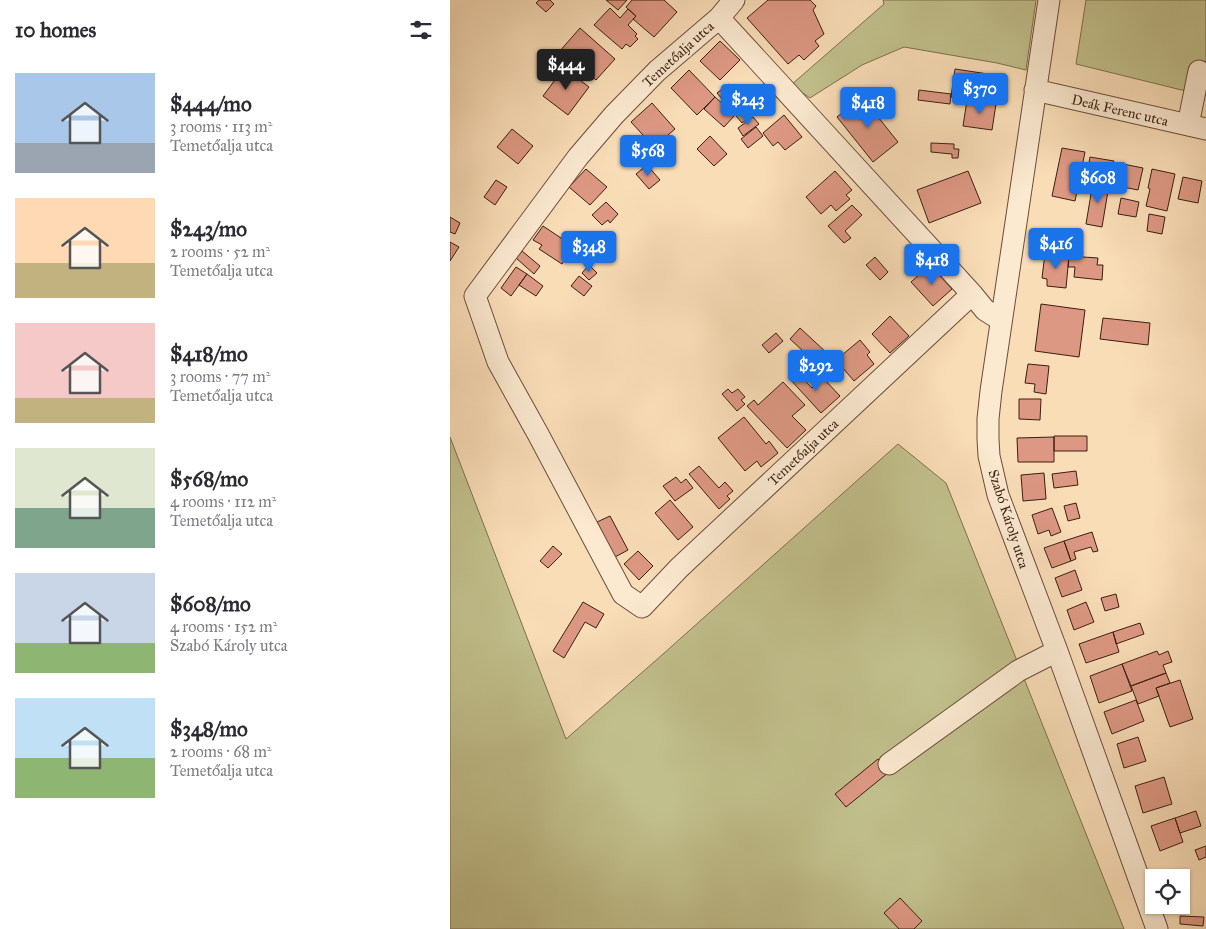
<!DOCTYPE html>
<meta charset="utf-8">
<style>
body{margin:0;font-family:"IM FELL Great Primer",serif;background:#f2f2f3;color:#2b2b33;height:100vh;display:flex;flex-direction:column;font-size:19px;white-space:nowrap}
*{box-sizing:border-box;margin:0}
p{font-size:16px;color:#7c7c81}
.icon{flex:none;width:28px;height:28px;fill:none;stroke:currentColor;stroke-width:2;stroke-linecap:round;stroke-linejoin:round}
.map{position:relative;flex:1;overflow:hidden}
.details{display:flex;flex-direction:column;background:#fff;width:450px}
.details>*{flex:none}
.buttons{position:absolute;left:695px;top:869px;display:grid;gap:10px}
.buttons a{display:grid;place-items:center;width:45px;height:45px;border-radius:0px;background:#fff;box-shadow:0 1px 4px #0004;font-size:25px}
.price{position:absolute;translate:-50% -42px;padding:0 11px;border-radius:5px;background:#1a73e8;color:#fff;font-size:16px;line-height:32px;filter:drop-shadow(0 1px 2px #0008)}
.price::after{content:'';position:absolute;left:50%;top:30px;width:15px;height:11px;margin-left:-8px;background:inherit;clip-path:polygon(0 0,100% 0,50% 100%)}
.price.current{background:#222;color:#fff}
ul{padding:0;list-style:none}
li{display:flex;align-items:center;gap:15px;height:125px;padding:0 15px}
li span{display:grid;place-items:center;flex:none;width:140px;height:100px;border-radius:0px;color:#555}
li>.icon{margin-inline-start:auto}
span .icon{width:60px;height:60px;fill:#fffc;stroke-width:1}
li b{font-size:21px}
h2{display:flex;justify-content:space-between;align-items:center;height:60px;padding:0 15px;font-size:21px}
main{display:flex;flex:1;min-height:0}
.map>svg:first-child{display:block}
.green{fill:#c1c08c;stroke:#7e704e}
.building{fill:#dd9883;stroke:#3c1f11}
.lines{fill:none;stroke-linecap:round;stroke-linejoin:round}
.minor-casing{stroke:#6b4e3a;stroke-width:23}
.minor{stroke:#fbe9d0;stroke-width:21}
.labels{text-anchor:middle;stroke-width:4;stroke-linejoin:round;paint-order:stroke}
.street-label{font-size:14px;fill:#3c1f11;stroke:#fbe9d0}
</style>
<main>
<section class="details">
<h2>10 homes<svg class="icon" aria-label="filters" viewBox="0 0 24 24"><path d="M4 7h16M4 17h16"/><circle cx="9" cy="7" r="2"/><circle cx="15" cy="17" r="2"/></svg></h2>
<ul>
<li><span style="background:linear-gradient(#a9c7e8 70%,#9aa5b1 0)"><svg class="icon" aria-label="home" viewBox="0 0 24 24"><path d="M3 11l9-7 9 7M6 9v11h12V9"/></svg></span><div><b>$444/mo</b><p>3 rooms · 113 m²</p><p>Temetőalja utca</p></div></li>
<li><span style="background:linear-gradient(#ffd9b3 65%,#c2b280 0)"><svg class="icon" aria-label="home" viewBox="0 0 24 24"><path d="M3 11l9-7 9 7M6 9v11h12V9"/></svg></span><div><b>$243/mo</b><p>2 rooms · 52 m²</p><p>Temetőalja utca</p></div></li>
<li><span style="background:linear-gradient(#f6c9c9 75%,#c2b280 0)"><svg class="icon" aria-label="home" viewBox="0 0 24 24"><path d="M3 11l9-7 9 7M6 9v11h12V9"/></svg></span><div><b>$418/mo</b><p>3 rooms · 77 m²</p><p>Temetőalja utca</p></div></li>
<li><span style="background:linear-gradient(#dfe7d0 60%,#7fa58c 0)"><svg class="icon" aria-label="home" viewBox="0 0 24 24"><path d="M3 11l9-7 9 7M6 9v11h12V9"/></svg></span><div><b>$568/mo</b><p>4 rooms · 112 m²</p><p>Temetőalja utca</p></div></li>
<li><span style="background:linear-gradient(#c9d6e8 70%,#8fb573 0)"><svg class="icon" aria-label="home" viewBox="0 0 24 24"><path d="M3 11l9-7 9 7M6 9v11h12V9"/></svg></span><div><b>$608/mo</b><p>4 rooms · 152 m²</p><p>Szabó Károly utca</p></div></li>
<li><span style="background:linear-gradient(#bfe0f5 60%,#8fb573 0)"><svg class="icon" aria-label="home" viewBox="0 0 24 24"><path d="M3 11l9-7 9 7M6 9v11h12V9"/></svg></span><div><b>$348/mo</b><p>2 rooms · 68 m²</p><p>Temetőalja utca</p></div></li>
</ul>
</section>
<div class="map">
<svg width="756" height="929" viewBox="0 0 756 929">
<rect width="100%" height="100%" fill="#f9ddb7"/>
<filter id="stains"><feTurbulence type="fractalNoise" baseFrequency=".004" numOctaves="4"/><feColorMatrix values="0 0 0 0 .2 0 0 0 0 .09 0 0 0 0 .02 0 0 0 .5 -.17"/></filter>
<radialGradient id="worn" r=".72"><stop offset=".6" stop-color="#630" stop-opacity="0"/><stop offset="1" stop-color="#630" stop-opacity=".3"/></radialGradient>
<path class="green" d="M433,0H586L576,70L547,63L454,47L412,65L360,98L341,85L434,4Z
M636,0H756V96L626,64Z
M0,437L116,739L212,655L448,444L496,483L674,929H0Z"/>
<path class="building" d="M89,0H100L104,4L96,12L86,3Z
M156,0H177L168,10Z
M182,0H214L227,12L204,37L183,19L186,16L176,7Z
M318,0H360L366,6L363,10L374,34L365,41L369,46L354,60L349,55L338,64L297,18Z
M160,8L170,18L178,9L186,16L178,25L187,34L185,36L188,39L180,47L176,44L172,49L144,25Z
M130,28L165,59L146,80L124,61L122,63L109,52Z
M270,41L290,60L270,80L250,61Z
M114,68L139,87L118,115L93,96Z
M505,69L538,74L534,102L501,97Z
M239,70L265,97L247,115L221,88Z
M279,84L303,114L292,123L267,93Z
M469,90L501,94L500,104L468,100Z
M265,97L285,115L274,127L254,109Z
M412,97L448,142L423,162L387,117Z
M517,100L546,104L542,130L513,126Z
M202,103L225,129L204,147L181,122Z
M334,115L352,137L335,150L328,142L323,146L313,133Z
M303,117L309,124L293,136L288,128Z
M306,127L313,136L298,148L291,139Z
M62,129L83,146L68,164L47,147Z
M260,136L277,154L264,166L247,149Z
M481,143L504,144V149H509L508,158H502V154L481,152Z
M612,148L635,152L625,201L602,196Z
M640,157L664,161L659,185L636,181Z
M673,164L693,168L688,190L668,186Z
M197,165L210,180L199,189L186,174Z
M136,169L157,187L140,205L119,187Z
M702,169L725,174L717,211L696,206L700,189L698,188Z
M385,171L402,190L396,195L400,199L386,211L381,205L371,214L356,197Z
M518,171L531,203L479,223L467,190Z
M733,177L752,181L748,203L728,199Z
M46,180L57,187L45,205L34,197Z
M643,182L659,185L652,227L636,224Z
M671,198L689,202L686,217L668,214Z
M156,202L168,214L160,223L158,220L152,225L142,215Z
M402,205L412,215L395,231L401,238L394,243L378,226Z
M699,214L715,217L712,234L697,231Z
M0,217L10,223L5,234L0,232Z
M93,226L123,246L112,264L89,249L92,245L83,240Z
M0,242L9,247L0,261Z
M72,251L90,266L84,274L66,258Z
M595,253L619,256L616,288L597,286V279L592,278Z
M619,256L648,258L647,265H653L652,280L624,277L625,267H618Z
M425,257L438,272L430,280L416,265Z
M139,265L147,273L139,280L132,273Z
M480,265L502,289L483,306L461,282Z
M66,267L77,274L61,296L51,288Z
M77,274L93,286L86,296L69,285Z
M129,276L142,286L134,296L121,286Z
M591,304L635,310L629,357L585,351Z
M440,316L459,336L440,353L422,334Z
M653,318L700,323L698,345L650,339Z
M350,328L378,354L368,365L340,339Z
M326,333L333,341L319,353L312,345Z
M410,340L420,352L417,355L424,364L404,381L386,360Z
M578,364L599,366L596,394L584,392L585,384L575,383Z
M346,371L362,388L373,378L390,396L371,413L338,377Z
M333,382L355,405L342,416L356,430L337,448L297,406L304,400L308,405Z
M278,389L282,393L288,389L295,397L291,400L295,404L287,411L272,394Z
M569,399H591L590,420L569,419Z
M294,417L316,444L319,441L328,453L311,467L307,461L295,471L268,438Z
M604,436H637V451H604Z
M604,437V462H568L567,438Z
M249,466L269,488L275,482L283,491L277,496L280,499L269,509L239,474Z
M626,471L628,485L604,488L602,474Z
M594,473L596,499L573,501L571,475Z
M226,477L231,483L236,479L243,488L225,501L213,486Z
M220,500L243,527L228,540L205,513Z
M626,503L630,518L618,521L614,506Z
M602,508L611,532L601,536L599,530L588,534L582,515Z
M160,516L178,550L165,557L147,522Z
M642,532L648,551L643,552L641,547L624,552L626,559L621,561L614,541Z
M614,541L621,561L602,568L594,548Z
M103,546L112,554L98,568L90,561Z
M188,551L203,566L189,580L174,564Z
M625,570L632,590L612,597L605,578Z
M666,594L669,607L655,611L651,598Z
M133,602L154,614L146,628L135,622L114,658L103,651Z
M636,602L644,622L624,630L617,610Z
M690,623L694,634L666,644L663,632Z
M663,632L669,652L636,663L629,644Z
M707,651L709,655L718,651L722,662L713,665L716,673L681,686L672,664Z
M672,664L682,691L649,703L640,676Z
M716,673L720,683L706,688L709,696L688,704L681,686Z
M730,680L743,719L720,727L706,688Z
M686,700L694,721L662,734L654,712Z
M688,737L696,761L674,768L667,744Z
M428,759L439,772L396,807L385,794Z
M714,777L722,804L693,813L685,786Z
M746,811L751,826L730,833L725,818Z
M725,818L733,842L710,851L701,826Z
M756,846V857L749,860L745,850Z
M450,898L472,921L464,929H449L434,913Z
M730,916L754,917L753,926L730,924Z"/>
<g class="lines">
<g class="minor-casing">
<path id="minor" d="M284,0L269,18L207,71L164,115L128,157L25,296L48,362L88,434L173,594L192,607L229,568L522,294
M599,0L541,391L538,419V439L539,456L548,495L607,651L707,929
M269,18L522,294L535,310L551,320
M585,90L756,129
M738,125L749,71
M439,764L568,671L607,651"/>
</g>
<use href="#minor" class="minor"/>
</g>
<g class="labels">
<g class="street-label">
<text transform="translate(228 54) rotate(-42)" y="5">Temetőalja utca</text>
<text transform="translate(670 110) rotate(13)" y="5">Deák Ferenc utca</text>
<text transform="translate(353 452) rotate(-43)" y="5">Temetőalja utca</text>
<text transform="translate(559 519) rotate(72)" y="5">Szabó Károly utca</text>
</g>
</g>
<rect width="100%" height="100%" filter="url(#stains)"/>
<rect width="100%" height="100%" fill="url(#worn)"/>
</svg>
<div class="buttons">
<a><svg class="icon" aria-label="locate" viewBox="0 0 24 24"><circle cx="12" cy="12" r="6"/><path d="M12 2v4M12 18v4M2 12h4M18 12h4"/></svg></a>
</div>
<b class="price current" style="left:116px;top:91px">$444</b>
<b class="price" style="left:530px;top:115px">$370</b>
<b class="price" style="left:298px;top:126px">$243</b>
<b class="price" style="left:418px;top:129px">$418</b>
<b class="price" style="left:198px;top:177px">$568</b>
<b class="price" style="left:648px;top:204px">$608</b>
<b class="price" style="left:606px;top:270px">$416</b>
<b class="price" style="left:139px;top:273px">$348</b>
<b class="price" style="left:482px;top:286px">$418</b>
<b class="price" style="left:366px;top:392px">$292</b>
</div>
</main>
